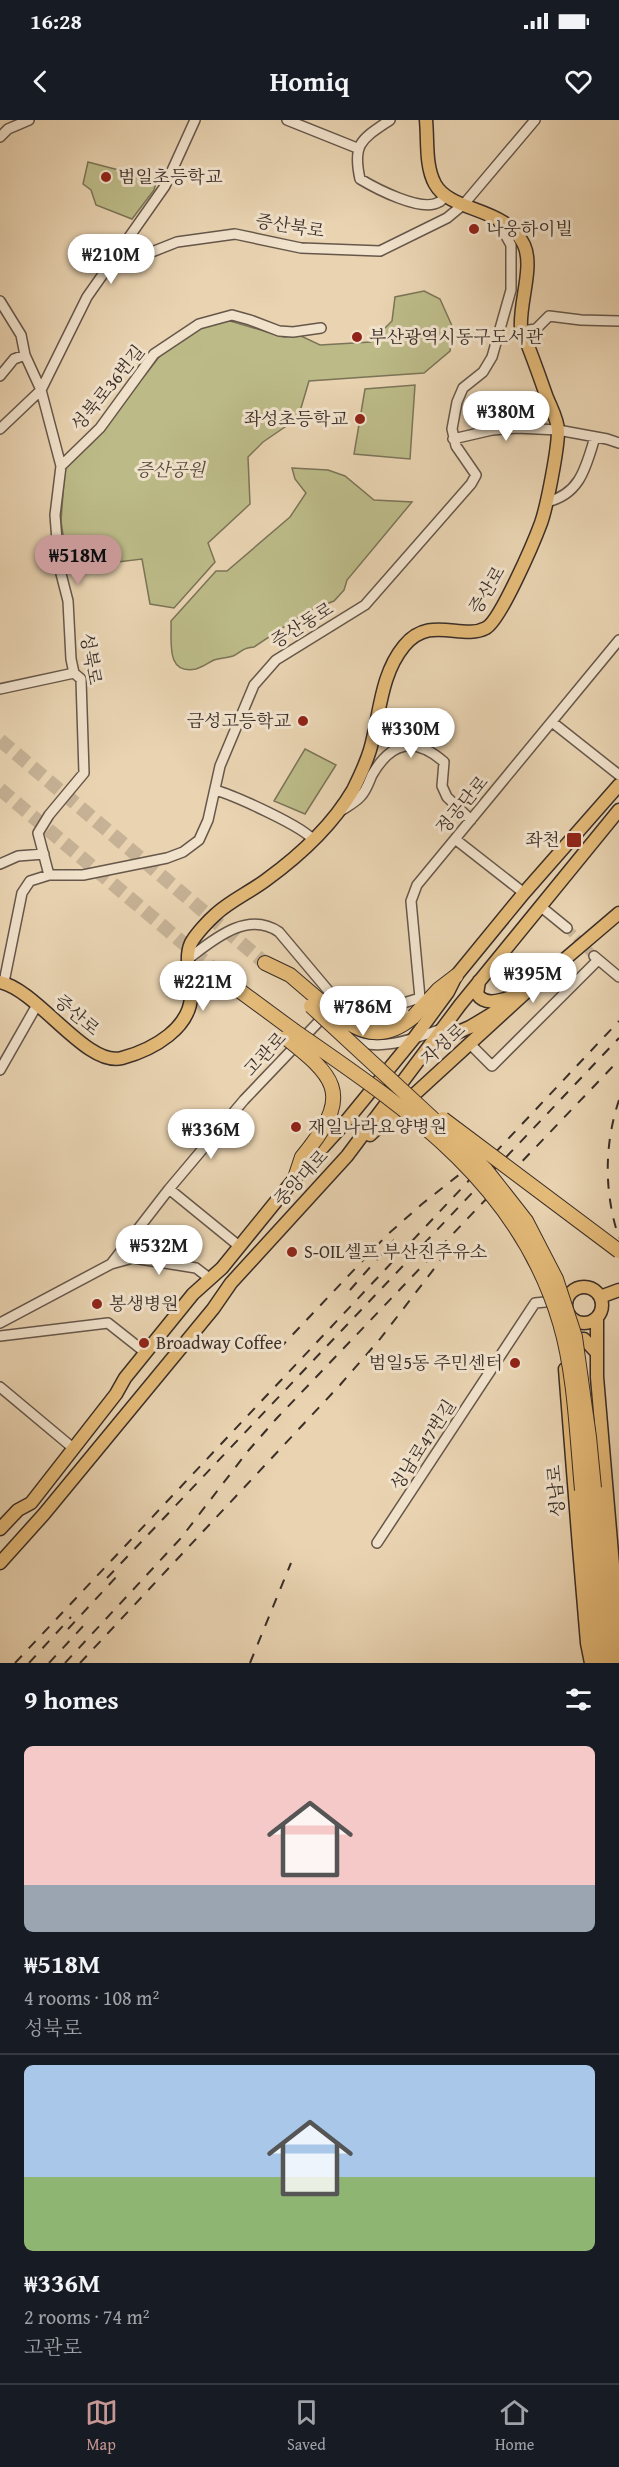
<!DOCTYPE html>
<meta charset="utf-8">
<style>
body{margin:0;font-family:"Gentium Book Plus","Noto Serif KR",serif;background:#242831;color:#f1f3f6;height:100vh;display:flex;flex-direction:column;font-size:22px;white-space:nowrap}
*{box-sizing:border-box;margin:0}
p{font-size:20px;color:#9ea1a6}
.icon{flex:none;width:33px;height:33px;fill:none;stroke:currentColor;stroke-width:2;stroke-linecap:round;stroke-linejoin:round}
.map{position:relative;height:1543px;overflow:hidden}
.drawer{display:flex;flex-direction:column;background:#171b24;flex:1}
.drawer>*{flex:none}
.price{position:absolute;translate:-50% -51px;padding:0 14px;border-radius:21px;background:#fff;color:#222;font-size:20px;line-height:39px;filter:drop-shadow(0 2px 3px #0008)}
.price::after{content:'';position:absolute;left:50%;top:36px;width:18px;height:14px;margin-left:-9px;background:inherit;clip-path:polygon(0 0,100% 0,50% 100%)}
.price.selected{background:#c59692;color:#111}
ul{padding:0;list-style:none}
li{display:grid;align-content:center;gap:12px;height:318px;padding:0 24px}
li+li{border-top:2px solid #363941}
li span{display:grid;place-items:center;height:186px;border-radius:9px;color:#555}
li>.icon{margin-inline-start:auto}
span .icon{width:108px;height:108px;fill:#fffc;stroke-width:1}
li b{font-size:26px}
h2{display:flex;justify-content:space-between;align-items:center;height:72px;padding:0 24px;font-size:26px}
.status{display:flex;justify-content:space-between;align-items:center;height:42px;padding:0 30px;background:#171b24;direction:ltr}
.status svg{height:16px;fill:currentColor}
header{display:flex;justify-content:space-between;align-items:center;height:78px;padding:0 24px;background:#171b24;font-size:27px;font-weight:800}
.menu{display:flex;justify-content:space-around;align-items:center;height:84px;border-top:2px solid #363941;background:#171b24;font-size:16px;color:#9ea1a6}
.menu a{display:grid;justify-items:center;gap:3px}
.menu .selected{color:#c59692}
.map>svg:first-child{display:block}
.green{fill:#bcbb88;stroke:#7b7458;stroke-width:1.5}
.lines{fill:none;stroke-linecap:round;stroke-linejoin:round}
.minor-tunnel{stroke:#c6b296;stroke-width:9;stroke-dasharray:9 4.5;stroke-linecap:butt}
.highway-tunnel{stroke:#c6b296;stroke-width:14;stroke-dasharray:14 7;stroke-linecap:butt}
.minor-casing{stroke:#66574a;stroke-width:12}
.major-casing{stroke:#3a2e28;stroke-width:15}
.highway-casing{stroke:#3a2e28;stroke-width:16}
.minor{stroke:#f1e2cc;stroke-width:9}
.major{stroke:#e4ba78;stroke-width:12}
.highway{stroke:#e4ba78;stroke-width:14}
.rail{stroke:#3a2e28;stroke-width:2;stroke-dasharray:10 10;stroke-linecap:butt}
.minor-bridge-casing{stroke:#66574a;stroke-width:12;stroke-linecap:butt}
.highway-bridge-casing{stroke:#3a2e28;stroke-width:16;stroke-linecap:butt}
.minor-bridge{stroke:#f1e2cc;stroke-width:9}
.highway-bridge{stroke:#e4ba78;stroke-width:14}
.poi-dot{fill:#8f2418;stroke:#f1e2cc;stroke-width:2}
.labels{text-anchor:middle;stroke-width:6;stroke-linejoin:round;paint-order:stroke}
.poi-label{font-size:18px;fill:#3a2e28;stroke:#f1e2cc;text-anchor:start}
.street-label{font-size:18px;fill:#3a2e28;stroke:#f1e2cc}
.park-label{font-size:18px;font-style:italic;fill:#544a3b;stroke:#f1e2cc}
</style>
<div class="status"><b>16:28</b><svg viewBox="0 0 49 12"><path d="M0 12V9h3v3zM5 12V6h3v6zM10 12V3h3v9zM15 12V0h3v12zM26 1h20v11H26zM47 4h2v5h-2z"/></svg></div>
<header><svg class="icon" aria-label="back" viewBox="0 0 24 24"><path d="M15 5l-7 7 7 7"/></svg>Homiq<svg class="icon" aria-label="heart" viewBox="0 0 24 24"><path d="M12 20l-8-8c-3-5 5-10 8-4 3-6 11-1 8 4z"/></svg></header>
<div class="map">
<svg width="619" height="1543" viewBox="0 0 619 1543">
<rect width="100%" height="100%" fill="#e9d3b1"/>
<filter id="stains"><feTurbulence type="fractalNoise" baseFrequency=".00333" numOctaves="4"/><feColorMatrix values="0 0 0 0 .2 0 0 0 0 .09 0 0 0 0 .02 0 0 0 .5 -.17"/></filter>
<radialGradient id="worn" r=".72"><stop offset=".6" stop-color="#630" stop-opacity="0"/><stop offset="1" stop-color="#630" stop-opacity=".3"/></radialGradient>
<path class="green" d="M88,42L157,60L154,70L132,99L96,85L91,70L83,64Z
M424,171L440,179L453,208L450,231L424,253L309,261L298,298L263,322L248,337L250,384L208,423L215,442L174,488L150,484L142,439L68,448L61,401L65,346L91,324L163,232L196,210L227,200L284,217L299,215L320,225L371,222L392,201L395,177Z
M415,265L410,339L354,334L365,269Z
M292,348L328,350L345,356L374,380L412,382L347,460L344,470L334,481L308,491L254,527C241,528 242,532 233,536C227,538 220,538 214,540C208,543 203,547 196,549C165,555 172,521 171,501L216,451H227L290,397L306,373L295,359Z
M305,629L336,645L305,694L274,681Z"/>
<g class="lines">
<path class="minor-tunnel" d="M567,808L594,836"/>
<path class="highway-tunnel" d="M0,620L265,843
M0,669L240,871"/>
<g class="minor-casing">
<path id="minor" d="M287,0L357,28
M390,0C362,19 352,23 360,59C375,68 422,93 439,82C442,81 443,78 445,75
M0,17L8,9L29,0
M104,151L177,122L235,114L301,128L380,131L447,98L464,84L535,0
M0,181L21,215L25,235L41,270L61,346L55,395L59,446L68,481L71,539L74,553L81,559L84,653L49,695L38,713L49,755
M522,211L536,209L549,196L581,200L619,201
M0,256L14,239L25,235
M0,309L41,270L87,177L165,66L195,0
M453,319L492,310L517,308L558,310L607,319L619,323
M61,346L100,308L154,234L199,204L232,195L250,200L279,211L293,212L321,208
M546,382C580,375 586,347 595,317
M0,569L74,553
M552,602L619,655
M215,670C233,675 305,707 314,721
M342,690C348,686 356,682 361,676C366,671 369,662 372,655C391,622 414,616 444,642L442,666L447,677L471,700
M455,719L524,773
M0,744L18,736L44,734
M540,786L567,808
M594,836L619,857
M188,839C213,820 247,790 279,812L332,875
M4,862L22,773L30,761L49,755H83L167,738L183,732L199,720L208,700L220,646L254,565L276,540L365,485L471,364L476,355L456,326L452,309L457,282L463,268L483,252L492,237L511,170V125L496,98
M420,878L411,781L417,765L619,520
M337,886L400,884L420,878
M351,919C380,933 414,918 442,909
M469,923L492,946L598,840
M0,950L37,885
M169,1069L239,1126
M111,1144L133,1138L196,1148L209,1158
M0,1203L111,1144L169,1069L244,980L326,894
M0,1216L108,1203L146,1233
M0,1267L73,1328
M377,1423L535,1183L556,1181"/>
</g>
<g class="major-casing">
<path id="major" d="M479,861L477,874C487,889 507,877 523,874
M0,862C38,870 87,948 122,938C152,930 193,908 191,872C191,857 184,838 191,823C196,814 208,801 216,794C230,781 250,772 266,760C299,736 332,706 353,670C359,658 366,643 370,630C380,596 380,555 404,526C430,494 462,521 486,508C500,501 534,422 541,403C547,386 558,329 558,311C558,299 550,286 546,275C538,252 530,230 521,208C519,183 534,147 524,125C506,86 451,93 435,64C425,46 428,20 426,0
M433,923L470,907L500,889
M370,1015L524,874L619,793
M566 1185a18 18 0 1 1 36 0a18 18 0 1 1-36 0Z
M600,1177L619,1170
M597,1198V1257L619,1516L618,1543
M566,1220L584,1219L597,1233
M565,1249L579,1427L587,1523L591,1543
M0,1409L18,1390L31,1383L116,1274L125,1258L193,1174L222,1148L295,1058L343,1005L415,917L448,872L456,856L524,773L619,665
M0,1443L44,1394L213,1189L231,1163L347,1036L460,885L619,690"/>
</g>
<g class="highway-casing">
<path id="highway" d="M265,843L290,855L318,879
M240,871L293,910
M413,897L439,869L456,856
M295,1058L302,1037L310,1027
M594,1368L611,1543
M582,1370L597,1543"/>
</g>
<use href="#minor" class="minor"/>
<use href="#major" class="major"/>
<use href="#highway" class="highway"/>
<path class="rail" d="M619,980C604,1025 604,1073 619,1118
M350,1170L394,1120
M279,1229L387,1115L422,1084L474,1043
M107,1458L619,918
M68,1509L119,1454
M15,1543L619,901
M29,1543L71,1497
M49,1543L86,1503
M65,1543L181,1418L248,1331L277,1298L619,940
M80,1543L340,1265L380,1219L447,1132
M250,1543L291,1443"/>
<g class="minor-bridge-casing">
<path id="minor-bridge" d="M332,875C353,900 374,918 405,894"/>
</g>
<g class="highway-bridge-casing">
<path id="highway-bridge" d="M318,879C349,905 374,929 413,897
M311,886L457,1021L486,1050L526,1101L556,1159L575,1217L589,1317L594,1368
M293,910C406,988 519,1063 560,1203C575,1253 577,1317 582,1370
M286,918C333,955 352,973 310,1027
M443,999L619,1131"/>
</g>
<use href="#minor-bridge" class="minor-bridge"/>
<use href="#highway-bridge" class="highway-bridge"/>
</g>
<g class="poi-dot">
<circle cx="106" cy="57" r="6"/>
<circle cx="474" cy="109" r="6"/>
<circle cx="357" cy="217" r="6"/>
<circle cx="360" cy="299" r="6"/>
<circle cx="303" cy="601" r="6"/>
<rect x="566" y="712" width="16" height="16" rx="3"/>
<circle cx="296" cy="1007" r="6"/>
<circle cx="292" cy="1132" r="6"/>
<circle cx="97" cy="1184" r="6"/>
<circle cx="144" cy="1223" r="6"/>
<circle cx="515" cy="1243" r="6"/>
</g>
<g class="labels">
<g class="poi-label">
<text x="118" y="63">범일초등학교</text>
<text x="486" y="115">나웅하이빌</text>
<text x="369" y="223">부산광역시동구도서관</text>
<text x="348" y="305" text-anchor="end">좌성초등학교</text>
<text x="291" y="607" text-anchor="end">금성고등학교</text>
<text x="560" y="726" text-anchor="end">좌천</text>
<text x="308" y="1013">재일나라요양병원</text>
<text x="304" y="1138">S-OIL셀프 부산진주유소</text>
<text x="109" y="1190">봉생병원</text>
<text x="156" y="1229">Broadway Coffee</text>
<text x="503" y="1249" text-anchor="end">범일5동 주민센터</text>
</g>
<g class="street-label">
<text transform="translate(290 106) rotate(9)" y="6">증산북로</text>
<text transform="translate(108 268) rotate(-51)" y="6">성북로36번길</text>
<text transform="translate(487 470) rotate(-59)" y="6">증산로</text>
<text transform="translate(302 505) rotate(-32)" y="6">증산동로</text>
<text transform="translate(91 539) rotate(80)" y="6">성북로</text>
<text transform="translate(462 685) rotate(-50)" y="6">정공단로</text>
<text transform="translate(77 895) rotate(40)" y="6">증산로</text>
<text transform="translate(443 924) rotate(-42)" y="6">자성로</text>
<text transform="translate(265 934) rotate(-47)" y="6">고관로</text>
<text transform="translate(301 1058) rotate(-47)" y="6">중앙대로</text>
<text transform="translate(423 1325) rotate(-57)" y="6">성남로47번길</text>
<text transform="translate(556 1371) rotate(-95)" y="6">성남로</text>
</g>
<g class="park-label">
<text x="170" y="356">증산공원</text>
</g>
</g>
<rect width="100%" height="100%" filter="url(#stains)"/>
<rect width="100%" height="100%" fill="url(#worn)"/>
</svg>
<b class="price" style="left:111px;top:165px">₩210M</b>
<b class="price" style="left:506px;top:322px">₩380M</b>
<b class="price selected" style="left:78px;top:466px">₩518M</b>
<b class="price" style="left:411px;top:639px">₩330M</b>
<b class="price" style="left:533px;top:884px">₩395M</b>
<b class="price" style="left:203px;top:892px">₩221M</b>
<b class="price" style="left:363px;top:917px">₩786M</b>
<b class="price" style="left:211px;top:1040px">₩336M</b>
<b class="price" style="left:159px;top:1156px">₩532M</b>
</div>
<section class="drawer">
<h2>9 homes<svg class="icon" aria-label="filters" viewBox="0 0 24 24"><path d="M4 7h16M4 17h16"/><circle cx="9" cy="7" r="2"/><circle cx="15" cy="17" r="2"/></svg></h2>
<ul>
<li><span style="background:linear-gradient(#f6c9c9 75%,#9aa5b1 0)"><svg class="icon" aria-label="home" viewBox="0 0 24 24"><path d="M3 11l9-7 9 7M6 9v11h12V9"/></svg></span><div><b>₩518M</b><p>4 rooms · 108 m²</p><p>성북로</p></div></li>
<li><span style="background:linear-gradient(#a9c7e8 60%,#8fb573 0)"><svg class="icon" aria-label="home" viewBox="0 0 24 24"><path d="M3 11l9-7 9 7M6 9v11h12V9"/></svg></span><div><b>₩336M</b><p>2 rooms · 74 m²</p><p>고관로</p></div></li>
</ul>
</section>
<nav class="menu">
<a class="selected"><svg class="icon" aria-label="map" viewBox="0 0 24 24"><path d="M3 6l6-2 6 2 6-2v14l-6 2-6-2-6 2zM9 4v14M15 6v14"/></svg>Map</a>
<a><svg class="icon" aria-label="saved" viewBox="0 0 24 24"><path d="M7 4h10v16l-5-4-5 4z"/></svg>Saved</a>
<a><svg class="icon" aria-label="home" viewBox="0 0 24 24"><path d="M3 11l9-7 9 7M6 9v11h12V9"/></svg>Home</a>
</nav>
